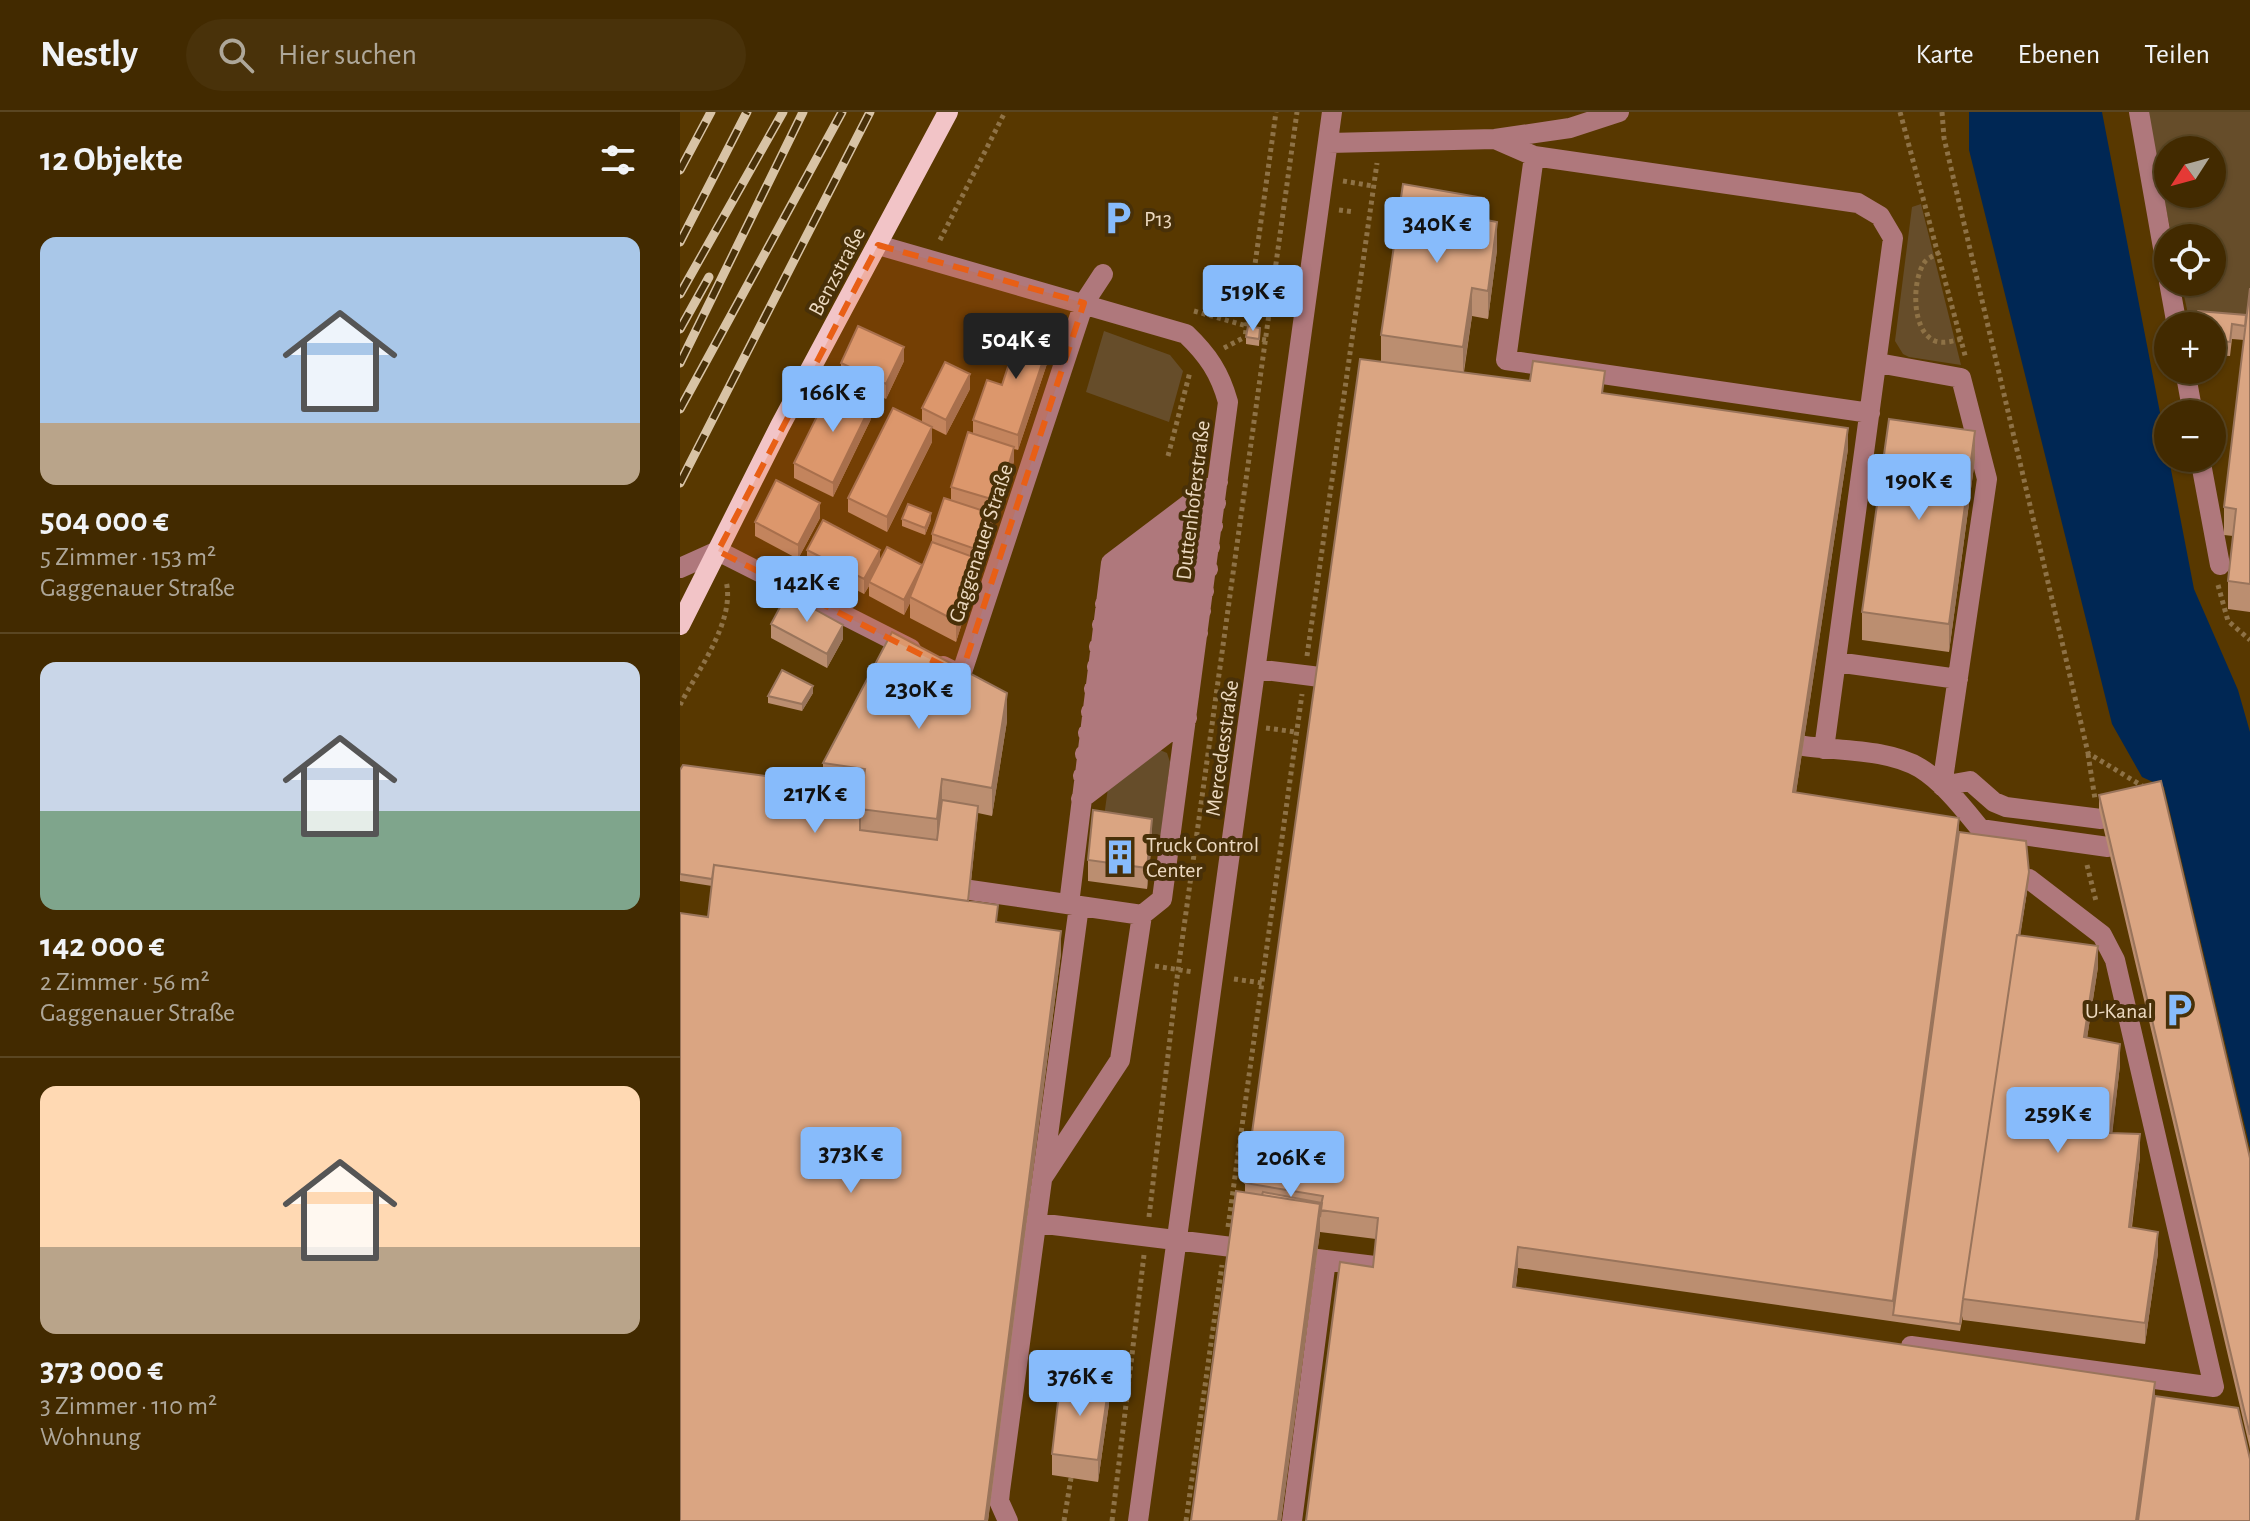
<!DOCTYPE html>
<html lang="de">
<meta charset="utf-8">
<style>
body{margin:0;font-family:"Alegreya Sans",sans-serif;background:#49320a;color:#f1f3f6;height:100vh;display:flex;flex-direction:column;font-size:30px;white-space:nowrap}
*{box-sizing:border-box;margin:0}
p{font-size:26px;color:#aea799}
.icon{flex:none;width:44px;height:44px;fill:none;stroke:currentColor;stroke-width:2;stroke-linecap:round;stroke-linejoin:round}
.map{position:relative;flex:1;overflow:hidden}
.details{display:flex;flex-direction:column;background:#422a00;width:680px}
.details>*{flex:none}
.needle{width:52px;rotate:234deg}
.controls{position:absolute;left:1474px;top:24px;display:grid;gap:16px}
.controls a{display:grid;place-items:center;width:72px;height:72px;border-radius:50%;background:#422a00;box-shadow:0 2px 6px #0004,0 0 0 2px #5a4622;font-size:40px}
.price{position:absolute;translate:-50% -68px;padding:0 18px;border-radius:8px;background:#87bbfb;color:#111;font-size:26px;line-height:52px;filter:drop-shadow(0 2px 4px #0008)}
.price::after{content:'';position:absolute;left:50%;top:48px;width:24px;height:18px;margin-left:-12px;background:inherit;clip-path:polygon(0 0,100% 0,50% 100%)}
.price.selected{background:#222;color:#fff}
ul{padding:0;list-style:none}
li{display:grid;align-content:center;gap:16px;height:424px;padding:0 40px}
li+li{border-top:2px solid #5a4622}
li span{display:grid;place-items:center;height:248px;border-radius:16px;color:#555}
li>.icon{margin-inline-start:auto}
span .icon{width:144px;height:144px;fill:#fffc;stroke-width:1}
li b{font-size:34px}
h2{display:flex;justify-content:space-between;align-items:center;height:96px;padding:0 40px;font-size:34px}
header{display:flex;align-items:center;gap:48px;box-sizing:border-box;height:112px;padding:0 40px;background:#422a00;border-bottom:2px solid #5a4622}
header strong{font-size:38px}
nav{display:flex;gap:44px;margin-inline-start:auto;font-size:28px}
.search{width:560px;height:72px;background:#49320a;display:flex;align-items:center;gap:20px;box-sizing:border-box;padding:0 28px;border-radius:44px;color:#aea799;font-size:30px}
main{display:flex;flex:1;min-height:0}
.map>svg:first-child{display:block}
.green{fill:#664d2a;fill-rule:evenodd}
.water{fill:#002754}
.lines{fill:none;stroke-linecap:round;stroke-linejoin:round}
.path{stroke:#8e7246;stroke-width:5;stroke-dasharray:4 4;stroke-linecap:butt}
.minor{stroke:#af787c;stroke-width:20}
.major{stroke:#f2c4c7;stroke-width:20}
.rail-casing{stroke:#d8c3a5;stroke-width:9}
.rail{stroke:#483008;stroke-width:6;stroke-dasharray:18;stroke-linecap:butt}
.wall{fill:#bb8e70}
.shaded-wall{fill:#99745b}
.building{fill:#daa582;stroke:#99745b;stroke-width:2}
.marked{fill:#e85f15;fill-opacity:0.2;stroke:#e85f15;stroke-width:6;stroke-dasharray:16 10;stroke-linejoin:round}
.labels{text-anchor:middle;stroke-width:8;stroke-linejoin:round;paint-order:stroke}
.poi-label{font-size:22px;fill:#eddac1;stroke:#483008;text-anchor:start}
.street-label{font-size:22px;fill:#eddac1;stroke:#483008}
</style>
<header>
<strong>Nestly</strong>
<div class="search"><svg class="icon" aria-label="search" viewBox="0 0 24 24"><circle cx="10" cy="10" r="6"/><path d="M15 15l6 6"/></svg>Hier suchen</div>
<nav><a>Karte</a><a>Ebenen</a><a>Teilen</a></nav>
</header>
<main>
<section class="details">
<h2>12 Objekte<svg class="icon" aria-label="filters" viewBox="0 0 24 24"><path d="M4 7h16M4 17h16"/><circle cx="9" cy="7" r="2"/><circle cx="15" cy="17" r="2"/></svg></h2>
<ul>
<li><span style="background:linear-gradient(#a9c7e8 75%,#b9a48a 0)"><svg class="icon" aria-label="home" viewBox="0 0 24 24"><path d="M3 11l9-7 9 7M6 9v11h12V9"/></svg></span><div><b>504 000 €</b><p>5 Zimmer · 153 m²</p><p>Gaggenauer Straße</p></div></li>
<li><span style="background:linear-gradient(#c9d6e8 60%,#7fa58c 0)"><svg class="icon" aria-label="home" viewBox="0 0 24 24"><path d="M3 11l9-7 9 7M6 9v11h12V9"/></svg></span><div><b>142 000 €</b><p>2 Zimmer · 56 m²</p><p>Gaggenauer Straße</p></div></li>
<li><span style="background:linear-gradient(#ffd9b3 65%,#b9a48a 0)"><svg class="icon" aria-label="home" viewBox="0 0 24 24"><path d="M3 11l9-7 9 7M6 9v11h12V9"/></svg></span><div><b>373 000 €</b><p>3 Zimmer · 110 m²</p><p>Wohnung</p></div></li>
</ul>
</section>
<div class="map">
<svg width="1570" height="1409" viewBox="0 0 1570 1409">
<rect width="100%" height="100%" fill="#583800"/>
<path class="green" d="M1466,0H1570V181L1566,218L1510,211L1501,170H1532V126H1492ZM1488,38H1532V82H1488Z
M1241,92L1281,253L1229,245L1223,242L1215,229L1232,95Z
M424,219L490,243L503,259L489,310L406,280Z
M480,638L487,641L490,650L481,723L426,716L423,712L428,676Z"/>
<path class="water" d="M1289,0H1422L1514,477L1558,578L1570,620V1036L1484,675L1462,665L1432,612L1289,38Z"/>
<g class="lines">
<path class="path" d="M1220,0L1286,247
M1262,0L1264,26L1408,641L1464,675
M663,69L693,74
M659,98L674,100
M260,128L325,0
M1260,140C1254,144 1247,146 1244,151C1232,169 1231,219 1255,229C1263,232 1273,229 1281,227
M514,199L567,214
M586,228L565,225L596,0
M544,236L565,225
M488,344L510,260
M1538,473L1548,509L1570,528
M627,544L697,51
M0,593C17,559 56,509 46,469
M586,616L616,620
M1408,642L1415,687
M1407,753L1416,789
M475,854L513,860
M554,867L582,871
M469,1105L498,858L617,0
M548,1115L622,582
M384,1409L391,1366
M432,1409L464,1143
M506,1409L542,1153"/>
<path class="minor" d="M1459,0L1488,164
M815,27L854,44L1178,91L1200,104L1213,126L1144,637
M649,31L815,27L890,16L939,0
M854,44L826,248L1190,301
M198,133L506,222C528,243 540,261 548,290L482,787L462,803L440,948L363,1065
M1489,170L1497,214
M1198,251L1281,266L1307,367L1262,674L1290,669L1314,690L1326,695L1421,707
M1505,258L1513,302
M1520,346L1540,453
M0,456L38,439L231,537
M429,471L536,391
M425,492L533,414
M422,513L530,435
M419,535L528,457
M1156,550L1278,567
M263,554L281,563L404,191L423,162
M417,555L524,479
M576,557L640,565
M414,577L521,499
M411,600L518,521
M408,621L514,542
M1124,634C1160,639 1208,637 1240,656C1269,674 1291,707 1313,732
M405,642L511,563
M403,664L509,584
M401,687L507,606
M1300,717L1428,735
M290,778L462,803
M389,792L431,451L538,370
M357,1111L552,1135
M637,1147L695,1154
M1231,1234L1534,1275L1435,848L1422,823L1349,767
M328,1409L319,1389L320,1379L399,794
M458,1409L652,0
M612,1409L646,1148"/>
<path class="major" d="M0,513L100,314L268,0"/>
<g class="rail-casing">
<path id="rail" d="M0,58L31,0
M0,130L67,0
M0,182L103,0
M0,217L29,165
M0,251L123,0
M0,297L162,0
M0,371L190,0"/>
</g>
<use href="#rail" class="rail"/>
</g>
<path class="wall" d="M804,108L817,138L808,207L792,204L784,260L925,281L1168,337L1116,680L1279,720L1349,767L1340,823L1418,855L1407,926L1440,953L1432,1021L1460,1044L1452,1115L1478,1141L1465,1232L1283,1208V1204L1280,1219L838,1156L836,1175L1475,1284L1570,1347L693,1155L696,1127L640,1120L601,1409H511L565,1081V1071L701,250V223Z
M1570,176V500L1548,497V469L1553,424L1544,423V395L1564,228L1552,227L1550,244L1532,243V214L1566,210Z
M580,216L579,234L566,232V225Z
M374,231L338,338L334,337V349L318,404L308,401L313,417L301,453L296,452V467L276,530L230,506V491L224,503L189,484V474L184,482L127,452V438L242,453L252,432V422L271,388V375L293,322V308L322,273Z
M224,249L206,287L161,265V251Z
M290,277L266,323L252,316V330L207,420L168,400V386L242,310V296Z
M191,307L153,385L114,366V351Z
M1295,347L1269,540L1182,528V500Z
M140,406L118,447L75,424V410Z
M222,407L251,408L245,423L222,414Z
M91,512L163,527L147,556L91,526Z
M133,581L122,599L88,591V584Z
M327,609L312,704L298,701L289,789L318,810L381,841L308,1409H0L28,805L32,774L0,769V658L143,672V651Z
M1419,683L1570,1046V1337L1419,697Z
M472,729L467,777L408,769V748Z
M429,1292L418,1370L372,1363V1342Z"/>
<path class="shaded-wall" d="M804,86V114L801,107Z
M817,110V138L808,207V179Z
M792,176V204L783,263V235Z
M374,216V231L338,338V323Z
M224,235V249L206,287V272Z
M290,262V277L266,323V308Z
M191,293V307L153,385V371Z
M252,315V330L207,420V405Z
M1168,316V337L1113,701V680Z
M1295,319V347L1269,540V512Z
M334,335V349L318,404V389Z
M140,391V406L118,447V433Z
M251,401V408L245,423V416Z
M313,402V417L301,453V439Z
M200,438V452L189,470V474L184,482V467Z
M296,446V467L276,530V509Z
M242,453L230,485V491L224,503V488Z
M163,513V527L147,556V542Z
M133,574V581L122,599V592Z
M327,581V609L312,704V676Z
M262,667V695L257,735V707Z
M1279,706V727L1213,1203V1189Z
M472,707V729L467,777V756Z
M1349,760V767L1285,1187Z
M381,819V841L308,1409H305Z
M1418,834V855L1404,946V925Z
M1440,932V953L1430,1042V1021Z
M1460,1022V1044L1449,1136V1115Z
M640,1092V1120L601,1409H598Z
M1478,1120V1141L1465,1232V1211Z
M838,1135V1156L833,1196V1175Z
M1475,1270V1291L1459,1409H1456Z
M429,1271V1292L418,1370V1348Z"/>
<path class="building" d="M723,72L804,86L801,107L817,110L808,179L792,176L783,235L701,223Z
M1570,176V472L1548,469L1556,397L1544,395Z
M1518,199L1566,203L1565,214L1552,212L1550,230L1532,228V214H1516Z
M344,206L374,216L338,323L293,308L307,268L322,273Z
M178,214L224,235L206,272L161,251Z
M568,214L580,216L579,227L566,225Z
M680,247L850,269L853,249L925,259L922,281L1168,316L1113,680L1279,706L1213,1189L838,1135L833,1175L1475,1270L1456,1409H626L660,1150L693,1155L698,1106L640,1098L643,1084L565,1071Z
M265,250L290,262L266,308L242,296Z
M152,274L191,293L153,371L114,351Z
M213,296L252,315L207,405L168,386Z
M1209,307L1295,319L1269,512L1182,500Z
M288,320L334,335L318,389L271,375Z
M96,368L140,391L118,433L75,410Z
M264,386L313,402L301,439L252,422Z
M228,392L251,401L245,416L222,407Z
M143,408L200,438L184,467L127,438Z
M252,430L296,446L276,509L230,485Z
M207,435L242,453L224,488L189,470Z
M107,482L163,513L147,542L91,512Z
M212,520L327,581L312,676L262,667L257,707L180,697L185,657L143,651Z
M102,558L133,574L122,592L88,584Z
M3,653L182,677L180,697V718L257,728L262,688L298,694L288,789L34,753L32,767L0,762V658Z
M1481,669L1570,1046V1323L1419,683Z
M413,698L472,707L467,756L408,748Z
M1279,720L1346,729L1349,760L1339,823H1337L1283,1187L1280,1212L1213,1203Z
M34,753L318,793L316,810L381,819L305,1409H0V801L28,805Z
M1337,823L1418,834L1404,925L1440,932L1430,1021L1460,1022L1449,1115L1478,1120L1465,1211L1283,1187Z
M556,1079L640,1092L598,1409H511Z
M583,1080L642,1091L640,1105V1092L582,1083Z
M381,1264L429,1271L418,1348L372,1342Z
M1475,1284L1558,1296L1570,1347V1409H1458Z"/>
<path class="marked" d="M198,133L404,191L281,563L38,439Z"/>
<defs>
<g id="parking-bare" transform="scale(2.76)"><path d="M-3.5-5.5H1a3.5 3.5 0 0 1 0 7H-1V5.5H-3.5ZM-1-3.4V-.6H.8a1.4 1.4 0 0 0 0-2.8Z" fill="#87bbfb" stroke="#483008" stroke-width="2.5" paint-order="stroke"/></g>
<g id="building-bare" transform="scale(2.76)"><path d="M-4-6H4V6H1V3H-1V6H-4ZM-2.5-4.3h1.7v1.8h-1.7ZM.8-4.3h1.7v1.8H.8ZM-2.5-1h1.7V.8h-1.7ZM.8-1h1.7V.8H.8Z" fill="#87bbfb" stroke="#483008" stroke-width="2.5" paint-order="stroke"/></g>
</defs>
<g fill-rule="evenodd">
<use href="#parking-bare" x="438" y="106"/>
<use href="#building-bare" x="440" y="745"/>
<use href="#parking-bare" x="1499" y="898"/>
</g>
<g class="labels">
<g class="poi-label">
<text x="464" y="114">P13</text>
<text x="466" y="740">Truck Control<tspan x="466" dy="25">Center</tspan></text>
<text x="1473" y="906" text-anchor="end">U-Kanal</text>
</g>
<g class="street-label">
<text transform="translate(156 159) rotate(-62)" y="8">Benzstraße</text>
<text transform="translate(512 388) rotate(-83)" y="8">Duttenhoferstraße</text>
<text transform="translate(300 431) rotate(-72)" y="8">Gaggenauer Straße</text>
<text transform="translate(541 636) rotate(-82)" y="8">Mercedesstraße</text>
</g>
</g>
</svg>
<div class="controls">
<a><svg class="needle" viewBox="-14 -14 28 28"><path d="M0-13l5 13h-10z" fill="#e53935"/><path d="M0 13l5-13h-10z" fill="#aea799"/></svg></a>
<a><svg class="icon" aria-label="locate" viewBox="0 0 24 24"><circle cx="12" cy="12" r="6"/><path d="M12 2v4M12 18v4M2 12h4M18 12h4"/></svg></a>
<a>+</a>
<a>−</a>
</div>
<b class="price" style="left:757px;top:153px">340K €</b>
<b class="price" style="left:573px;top:221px">519K €</b>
<b class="price selected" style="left:336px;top:269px">504K €</b>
<b class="price" style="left:153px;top:322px">166K €</b>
<b class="price" style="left:1239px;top:410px">190K €</b>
<b class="price" style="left:127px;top:512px">142K €</b>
<b class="price" style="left:239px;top:619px">230K €</b>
<b class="price" style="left:135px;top:723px">217K €</b>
<b class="price" style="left:1378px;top:1043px">259K €</b>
<b class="price" style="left:171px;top:1083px">373K €</b>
<b class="price" style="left:611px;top:1087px">206K €</b>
<b class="price" style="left:400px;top:1306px">376K €</b>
</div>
</main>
